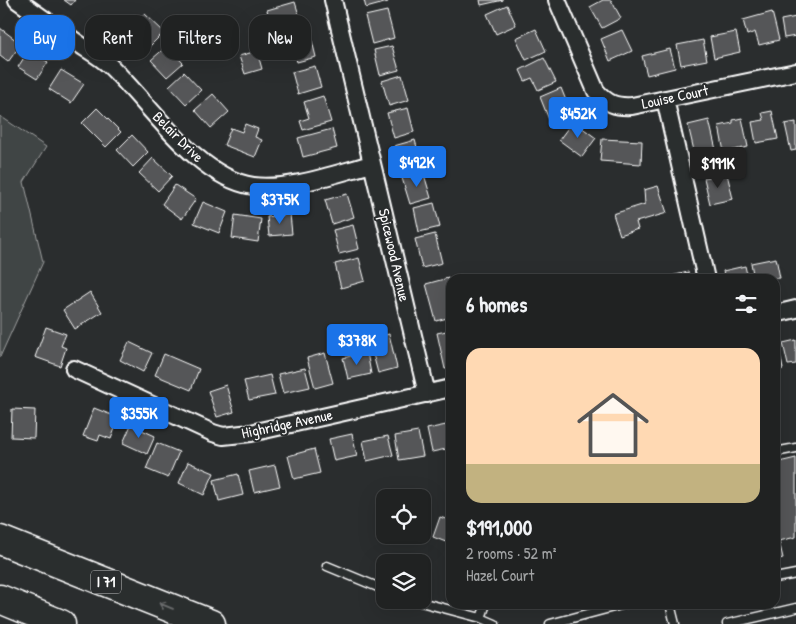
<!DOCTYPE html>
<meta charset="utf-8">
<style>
body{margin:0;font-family:"Patrick Hand",sans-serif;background:#282a2a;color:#f1f3f6;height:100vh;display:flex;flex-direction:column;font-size:19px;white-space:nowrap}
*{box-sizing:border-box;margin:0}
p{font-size:16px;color:#a2a4a5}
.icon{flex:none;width:28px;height:28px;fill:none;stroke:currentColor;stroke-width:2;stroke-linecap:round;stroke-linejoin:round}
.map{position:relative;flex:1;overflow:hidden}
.panel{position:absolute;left:446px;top:274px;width:334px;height:335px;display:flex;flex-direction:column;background:#202222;border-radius:15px;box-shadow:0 5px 20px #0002,0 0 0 1px #3d3f40}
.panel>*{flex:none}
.hud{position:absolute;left:15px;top:15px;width:356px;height:45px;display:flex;gap:10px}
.tools{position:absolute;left:376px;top:489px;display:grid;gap:10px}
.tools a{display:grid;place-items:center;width:55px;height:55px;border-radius:10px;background:#202222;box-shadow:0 5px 20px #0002,0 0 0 1px #3d3f40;font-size:25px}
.price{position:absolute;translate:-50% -42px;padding:0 11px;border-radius:5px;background:#1a73e8;color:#fff;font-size:16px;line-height:32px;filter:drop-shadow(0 1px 2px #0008)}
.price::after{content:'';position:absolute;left:50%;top:30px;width:15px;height:11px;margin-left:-8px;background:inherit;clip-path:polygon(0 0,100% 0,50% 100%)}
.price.active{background:#222;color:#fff}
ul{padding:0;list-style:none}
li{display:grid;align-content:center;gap:10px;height:265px;padding:0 20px}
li+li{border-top:1px solid #3d3f40}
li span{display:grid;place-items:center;height:155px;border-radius:15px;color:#555}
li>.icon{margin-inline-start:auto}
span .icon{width:90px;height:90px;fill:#fffc;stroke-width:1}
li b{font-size:21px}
h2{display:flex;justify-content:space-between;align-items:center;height:60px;padding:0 20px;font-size:21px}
.tag{padding:0 18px;border-radius:15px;background:#202222;box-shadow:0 5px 20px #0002,0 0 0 1px #3d3f40;font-size:18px;line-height:45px}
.tag.active{background:#1a73e8;color:#fff}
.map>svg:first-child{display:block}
.green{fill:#414445;stroke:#a0a2a2}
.building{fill:#555758;stroke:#fff}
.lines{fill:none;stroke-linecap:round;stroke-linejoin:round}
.lane-casing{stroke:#fff;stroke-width:11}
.street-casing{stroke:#fff;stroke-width:20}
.highway-casing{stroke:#fff;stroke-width:31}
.lane{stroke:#2a2d2e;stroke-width:8}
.street{stroke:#2a2d2e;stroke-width:16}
.highway{stroke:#2a2d2e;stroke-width:28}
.oneway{stroke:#6a6c6d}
.labels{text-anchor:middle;stroke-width:4;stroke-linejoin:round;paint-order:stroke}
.shield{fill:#2a2d2e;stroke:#bfc0c0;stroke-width:1}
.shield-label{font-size:14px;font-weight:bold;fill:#fff}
.street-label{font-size:15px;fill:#fff;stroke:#2a2d2e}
</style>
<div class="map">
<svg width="796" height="624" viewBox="0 0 796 624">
<rect width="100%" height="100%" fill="#2a2d2e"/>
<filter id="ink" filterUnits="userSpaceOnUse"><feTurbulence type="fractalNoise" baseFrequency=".02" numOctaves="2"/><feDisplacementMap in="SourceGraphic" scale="10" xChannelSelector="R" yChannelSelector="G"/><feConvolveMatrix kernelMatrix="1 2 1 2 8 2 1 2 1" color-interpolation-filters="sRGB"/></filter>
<g filter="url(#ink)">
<path class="green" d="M0,116L46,147L24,182L43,262L0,357Z"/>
<path class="building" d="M64,0H75L71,5Z
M364,0H387L388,2L366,8Z
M480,0H503L481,5Z
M603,0H611L621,18L602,28L590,7Z
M295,2L302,25L273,33L267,10Z
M507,5L516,25L496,34L487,14Z
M387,11L394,38L372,44L365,16Z
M772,12L779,40L759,45L755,32L747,35L743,20Z
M144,13L164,32L148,48L129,29Z
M796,17V36L784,38L781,20Z
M0,28L21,44L8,62L0,56Z
M536,29L546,51L526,60L516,38Z
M622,30L632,51L610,61L601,39Z
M736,32L740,52L714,58L710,37Z
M310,33L316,57L297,62L290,38Z
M703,40L707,60L681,65L677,45Z
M167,46L183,63L167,77L151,60Z
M392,46L399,70L380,75L374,50Z
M670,49L675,68L647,75L642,56Z
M29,50L48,62L37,79L18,67Z
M257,51L262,69L245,74L239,56Z
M544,58L556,82L538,90L532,78L525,81L520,70Z
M315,66L321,87L298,94L292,72Z
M61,70L84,84L71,103L49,89Z
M184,72L201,90L186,104L169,86Z
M402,75L409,100L389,106L382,81Z
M561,88L571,113L550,122L540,97Z
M213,94L229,112L211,128L195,110Z
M323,96L331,122L303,130L300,121L309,118L304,102Z
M97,108L121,132L106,147L82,123Z
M408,108L414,132L394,138L387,113Z
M772,111L778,139L756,143L752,122L764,120L762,113Z
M742,118L748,147L724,152L719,126L733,123V120Z
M709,120L716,150L695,155L688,125Z
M573,121L596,138L582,157L559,140Z
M796,122V150L791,151L785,124Z
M245,124L258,129L255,137L262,140L255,157L224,145L231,128L242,132Z
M332,129L337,148L303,157L298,138Z
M132,135L148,152L133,167L117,150Z
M602,139L642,141L641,164L600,161Z
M415,140L422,166L400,171L394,146Z
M153,158L172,176L158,191L139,173Z
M423,171L431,198L410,204L402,178Z
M727,174L733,199L710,204L704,178Z
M175,185L196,199L182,219L162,204Z
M658,186L667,213L636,222L638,229L620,235L613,214L645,204L644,190Z
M347,194L354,217L332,224L325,200Z
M203,202L227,212L219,233L194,223Z
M434,203L440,227L419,232L414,208Z
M290,214L292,234L269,236L267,217Z
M235,215L261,219L258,242L232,238Z
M353,225L359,249L339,254L333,230Z
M435,234L442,263L422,268L415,239Z
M359,258L365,281L341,288L335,264Z
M776,258L780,278L754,279L751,263Z
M745,266L748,279H725L723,271Z
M688,272L689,279H672L671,276Z
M448,278L451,291V317L436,321L426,284Z
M90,292L102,312L75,329L63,310Z
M46,327L66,334L61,346L66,348L60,366L35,357Z
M451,330V368L445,369L437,333Z
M389,334L397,368L378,373L369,339Z
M796,340V364L788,365L783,343Z
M129,342L152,353L143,372L120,360Z
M775,349H779L783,369L775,371Z
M367,352L371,374L348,379L343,358Z
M325,353L333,383L315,388L307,358Z
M164,354L199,369L191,390L155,375Z
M305,368L310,387L283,393L278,374Z
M270,375L275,395L249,400L244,381Z
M226,385L234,412L217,417L208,391Z
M94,408L119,418L111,439L100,435L98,441L83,436Z
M12,409L35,410L34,438L11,437Z
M451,424V448L432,452L427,429Z
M131,425L155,436L147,454L123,443Z
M418,432L423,456L399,460L395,436Z
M352,434L357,456L334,461L329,439Z
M388,436L393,455L367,461L363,441Z
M157,443L179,452L168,478L146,469Z
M314,449L320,473L294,479L288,456Z
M796,458V537L779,541L783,558L775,560V463Z
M188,462L214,473L204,495L179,483Z
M275,465L280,486L254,492L249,471Z
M238,474L243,495L219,501L214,480Z
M440,517L451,521V544L433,537Z"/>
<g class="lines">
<g class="lane-casing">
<path id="lane" d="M775,452L796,448
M327,566L385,590
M775,578L796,574
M413,600L481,618L495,624
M670,604L675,624
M481,618L486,604
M550,624L625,604
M727,624L796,608"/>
</g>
<g class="street-casing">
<path id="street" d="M17,0C38,15 58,29 79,44C89,51 101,57 110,66C150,104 196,177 253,186C288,191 337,173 372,164
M333,0L427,394
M557,0L596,91C608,104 615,107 632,106L796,72
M665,99L706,279
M775,314L796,309
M74,369L213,433L223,436L251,433L451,388"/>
</g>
<g class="highway-casing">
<path id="highway" d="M0,540L211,624
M0,599L61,624"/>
</g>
<use href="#lane" class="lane"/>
<use href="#street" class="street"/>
<use href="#highway" class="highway"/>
</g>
<defs><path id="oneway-shaft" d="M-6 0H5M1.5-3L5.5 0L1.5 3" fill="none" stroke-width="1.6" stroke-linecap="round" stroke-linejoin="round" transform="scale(1.25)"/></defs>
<use class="oneway" href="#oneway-shaft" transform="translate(166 606) rotate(-158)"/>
</g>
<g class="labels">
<rect class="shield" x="91" y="570.5" width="30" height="23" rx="4"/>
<g class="shield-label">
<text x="106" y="587">I 71</text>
</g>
<g class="street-label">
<text transform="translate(675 97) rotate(-12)" y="5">Louise Court</text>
<text transform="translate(178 137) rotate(45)" y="5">Belair Drive</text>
<text transform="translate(394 255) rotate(77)" y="5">Spicewood Avenue</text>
<text transform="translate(287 424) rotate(-12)" y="5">Highridge Avenue</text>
</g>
</g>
</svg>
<div class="tools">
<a><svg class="icon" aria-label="locate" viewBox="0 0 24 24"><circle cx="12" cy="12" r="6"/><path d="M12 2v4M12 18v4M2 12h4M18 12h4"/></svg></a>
<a><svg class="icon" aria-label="layers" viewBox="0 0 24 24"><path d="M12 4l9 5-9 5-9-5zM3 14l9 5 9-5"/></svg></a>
</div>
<b class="price" style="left:578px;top:139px">$452K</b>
<b class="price" style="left:417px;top:188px">$492K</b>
<b class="price active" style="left:718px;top:189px">$191K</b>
<b class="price" style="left:280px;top:225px">$375K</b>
<b class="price" style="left:357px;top:366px">$378K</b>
<b class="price" style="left:139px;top:439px">$355K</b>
<div class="hud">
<a class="tag active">Buy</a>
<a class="tag">Rent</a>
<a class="tag">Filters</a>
<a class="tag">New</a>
</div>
<section class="panel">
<h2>6 homes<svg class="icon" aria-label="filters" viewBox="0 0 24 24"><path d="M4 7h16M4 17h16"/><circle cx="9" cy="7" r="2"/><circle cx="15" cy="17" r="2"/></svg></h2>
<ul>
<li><span style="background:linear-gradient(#ffd9b3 75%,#c2b280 0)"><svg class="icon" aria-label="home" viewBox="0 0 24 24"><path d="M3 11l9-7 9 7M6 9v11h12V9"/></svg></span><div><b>$191,000</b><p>2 rooms · 52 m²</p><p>Hazel Court</p></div></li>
</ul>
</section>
</div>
